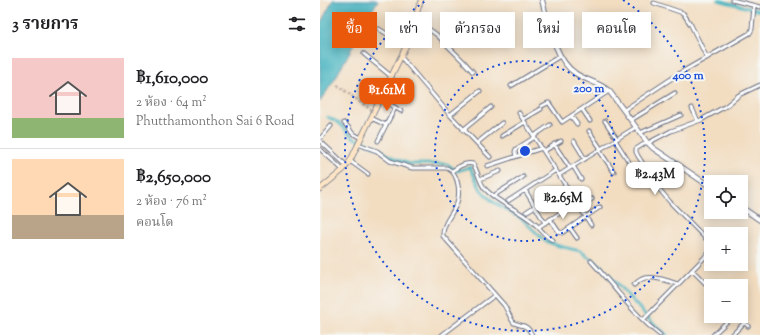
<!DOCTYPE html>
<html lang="th">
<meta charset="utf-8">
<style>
body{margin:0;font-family:"Sorts Mill Goudy","Noto Serif Thai",serif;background:#f6f6f6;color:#202124;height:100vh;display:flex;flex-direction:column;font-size:15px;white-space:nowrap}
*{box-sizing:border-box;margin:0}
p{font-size:13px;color:#757577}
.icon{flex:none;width:22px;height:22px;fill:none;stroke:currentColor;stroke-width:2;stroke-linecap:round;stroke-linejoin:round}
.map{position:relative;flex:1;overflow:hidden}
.panel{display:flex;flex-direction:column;background:#fff;width:320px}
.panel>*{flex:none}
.top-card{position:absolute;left:12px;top:12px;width:368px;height:36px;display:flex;gap:8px}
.buttons{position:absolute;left:384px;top:175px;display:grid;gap:8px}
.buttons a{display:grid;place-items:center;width:44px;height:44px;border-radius:0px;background:#fff;box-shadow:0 2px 10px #0003;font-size:20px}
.price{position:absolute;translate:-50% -34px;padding:0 9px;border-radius:8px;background:#fff;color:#222;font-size:13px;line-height:26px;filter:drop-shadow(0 1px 2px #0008)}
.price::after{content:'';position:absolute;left:50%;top:24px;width:12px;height:9px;margin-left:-6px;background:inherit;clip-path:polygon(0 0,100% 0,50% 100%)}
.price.current{background:#ea580c;color:#fff}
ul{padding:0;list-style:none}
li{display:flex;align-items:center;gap:12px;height:100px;padding:0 12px}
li+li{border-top:1px solid #e0e0e0}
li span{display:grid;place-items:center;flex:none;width:112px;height:80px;border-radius:0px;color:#555}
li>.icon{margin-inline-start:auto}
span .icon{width:48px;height:48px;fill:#fffc;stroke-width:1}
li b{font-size:17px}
h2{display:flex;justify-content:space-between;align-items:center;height:48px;padding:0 12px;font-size:17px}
.pill{padding:0 14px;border-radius:0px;background:#fff;box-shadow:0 2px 10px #0003;font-size:14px;line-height:36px}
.pill.current{background:#ea580c;color:#fff}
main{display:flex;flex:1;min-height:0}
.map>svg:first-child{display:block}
.water{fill:#45b3c0;stroke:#30718f}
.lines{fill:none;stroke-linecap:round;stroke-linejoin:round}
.canal{stroke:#45b3c0;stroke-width:3}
.minor-tunnel{stroke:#c7baad;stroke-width:3;stroke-dasharray:3 1.5;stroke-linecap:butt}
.minor-casing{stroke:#666c81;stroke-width:5}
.tertiary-casing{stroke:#666c81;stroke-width:6}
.secondary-casing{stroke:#666c81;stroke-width:6}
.minor{stroke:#fff;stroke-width:3}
.tertiary{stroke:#fff;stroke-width:4}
.secondary{stroke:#fee5c5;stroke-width:4.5}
.ring{fill:none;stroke:#1d4ed8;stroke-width:2;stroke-dasharray:2 4}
.centre{fill:#1d4ed8;stroke:#f6f6f2;stroke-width:2}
.ring-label{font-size:12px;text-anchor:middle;font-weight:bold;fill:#1d4ed8;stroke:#f6f6f2;stroke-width:4;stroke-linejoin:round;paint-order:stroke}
</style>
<main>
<section class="panel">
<h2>3 รายการ<svg class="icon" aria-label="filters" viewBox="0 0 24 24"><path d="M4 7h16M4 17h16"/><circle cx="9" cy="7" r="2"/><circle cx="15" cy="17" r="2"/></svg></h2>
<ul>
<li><span style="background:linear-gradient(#f6c9c9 75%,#8fb573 0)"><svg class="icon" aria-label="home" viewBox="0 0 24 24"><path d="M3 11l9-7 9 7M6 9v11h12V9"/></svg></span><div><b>฿1,610,000</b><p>2 ห้อง · 64 m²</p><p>Phutthamonthon Sai 6 Road</p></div></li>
<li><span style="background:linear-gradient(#ffd9b3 70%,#b9a48a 0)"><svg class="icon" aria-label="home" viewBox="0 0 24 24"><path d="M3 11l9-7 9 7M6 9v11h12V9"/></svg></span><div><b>฿2,650,000</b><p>2 ห้อง · 76 m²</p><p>คอนโด</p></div></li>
</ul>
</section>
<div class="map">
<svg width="440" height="335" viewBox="0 0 440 335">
<rect width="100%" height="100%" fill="#f6f6f2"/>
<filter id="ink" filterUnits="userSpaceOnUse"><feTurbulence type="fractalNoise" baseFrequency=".025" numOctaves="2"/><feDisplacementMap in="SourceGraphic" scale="8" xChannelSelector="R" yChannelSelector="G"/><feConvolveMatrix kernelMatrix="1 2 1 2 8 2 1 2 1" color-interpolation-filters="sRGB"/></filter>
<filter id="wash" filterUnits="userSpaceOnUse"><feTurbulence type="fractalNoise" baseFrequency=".012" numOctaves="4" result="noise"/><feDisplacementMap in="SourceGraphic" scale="16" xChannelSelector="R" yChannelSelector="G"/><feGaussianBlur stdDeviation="0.9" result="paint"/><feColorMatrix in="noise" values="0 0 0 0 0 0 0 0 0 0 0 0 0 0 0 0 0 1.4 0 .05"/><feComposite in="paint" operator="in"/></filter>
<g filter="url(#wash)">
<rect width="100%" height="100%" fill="#f2ddc1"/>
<path class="water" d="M13,0H58L16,77L0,102V24Z"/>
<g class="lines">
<path class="canal" d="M398,0L440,11
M8,117L19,123L34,138L57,147L64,152L76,159L90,164H127L137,171L150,167L161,190L168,197L175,203L202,219L225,241L239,246L260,251L280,265L330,320L347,335"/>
</g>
</g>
<g filter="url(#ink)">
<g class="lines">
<path class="minor-tunnel" d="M17,85L54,112"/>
<g class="minor-casing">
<path id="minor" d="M412,0L440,7
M334,3L363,13L371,25L387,58
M95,19L117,35L144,62L153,72
M59,29L86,46
M44,54L72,77
M81,57L130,115L170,157
M191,86L240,56
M61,99L81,111
M222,106L228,103H229L242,122L289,91
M372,108L378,121
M262,109L270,121
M304,110L360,73L430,33L432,29L434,6
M199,113L271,225
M130,115L160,91
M251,116L257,124
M51,118L66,125L58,141
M204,119L221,109
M311,120L355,93
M285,121L297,139
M24,123L29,128L32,133L41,138
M66,125L75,108
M143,130L171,107
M269,131L281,149
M320,133L361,115
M182,136L205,122
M214,136L230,125
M0,139L11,126
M295,140L311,165
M0,141L27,166
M254,141L265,159
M327,142L316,149V152L318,156L340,190L350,202L391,244
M157,143L182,123
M328,143L351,131L381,120L406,106L419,95L440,85
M38,144L57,151L70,161L92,168H127C140,174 141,196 135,207C131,216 122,225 123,236L184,305C187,309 191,320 194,323C196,324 198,324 200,325C207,326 209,329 212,335
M234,144L250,168
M0,149L23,170
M279,150L294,172
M224,151L241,141
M196,156L195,152L196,149L215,137
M30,161L48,174
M167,166L222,148
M253,166L261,179
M132,171C138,167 145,162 153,164C158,171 159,182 165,189C179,204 200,210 214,223C221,229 225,237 233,240
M239,175L316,127
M160,179L180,171
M205,190L225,223
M173,196L203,177
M188,201L236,170
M260,207L272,199
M206,212L246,186
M230,219L239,232L242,233L280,207
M220,226L257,202
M250,228L257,238
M271,261C294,286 313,314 340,335
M372,270L391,289
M314,285C317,282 321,279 325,278C336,276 348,281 358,284
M418,316L428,326
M323,320L384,258L391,249
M122,335L175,295
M393,335L413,316
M412,335L425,322"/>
</g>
<g class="tertiary-casing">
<path id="tertiary" d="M222,0C228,22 235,60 255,73C266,81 280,82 290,92L327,142L333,148L391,187
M421,207L440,220"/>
</g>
<g class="secondary-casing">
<path id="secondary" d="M0,189L23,170L30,161L86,46L101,0"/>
</g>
<use href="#minor" class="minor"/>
<use href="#tertiary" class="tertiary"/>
<use href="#secondary" class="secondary"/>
</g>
</g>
<g class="ring">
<circle cx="205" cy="151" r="90"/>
<path d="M303 0A180 180 0 1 1 107 0"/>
</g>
<circle cx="205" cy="151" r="6" class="centre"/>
<g class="ring-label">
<text x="368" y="79">400 m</text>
<text x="269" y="92">200 m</text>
</g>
</svg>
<div class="buttons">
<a><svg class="icon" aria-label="locate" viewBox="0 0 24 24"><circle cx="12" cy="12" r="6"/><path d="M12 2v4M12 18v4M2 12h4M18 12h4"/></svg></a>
<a>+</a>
<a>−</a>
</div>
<b class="price current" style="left:67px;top:112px">฿1.61M</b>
<b class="price" style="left:335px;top:196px">฿2.43M</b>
<b class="price" style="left:243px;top:220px">฿2.65M</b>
<div class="top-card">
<a class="pill current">ซื้อ</a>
<a class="pill">เช่า</a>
<a class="pill">ตัวกรอง</a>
<a class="pill">ใหม่</a>
<a class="pill">คอนโด</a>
</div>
</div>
</main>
